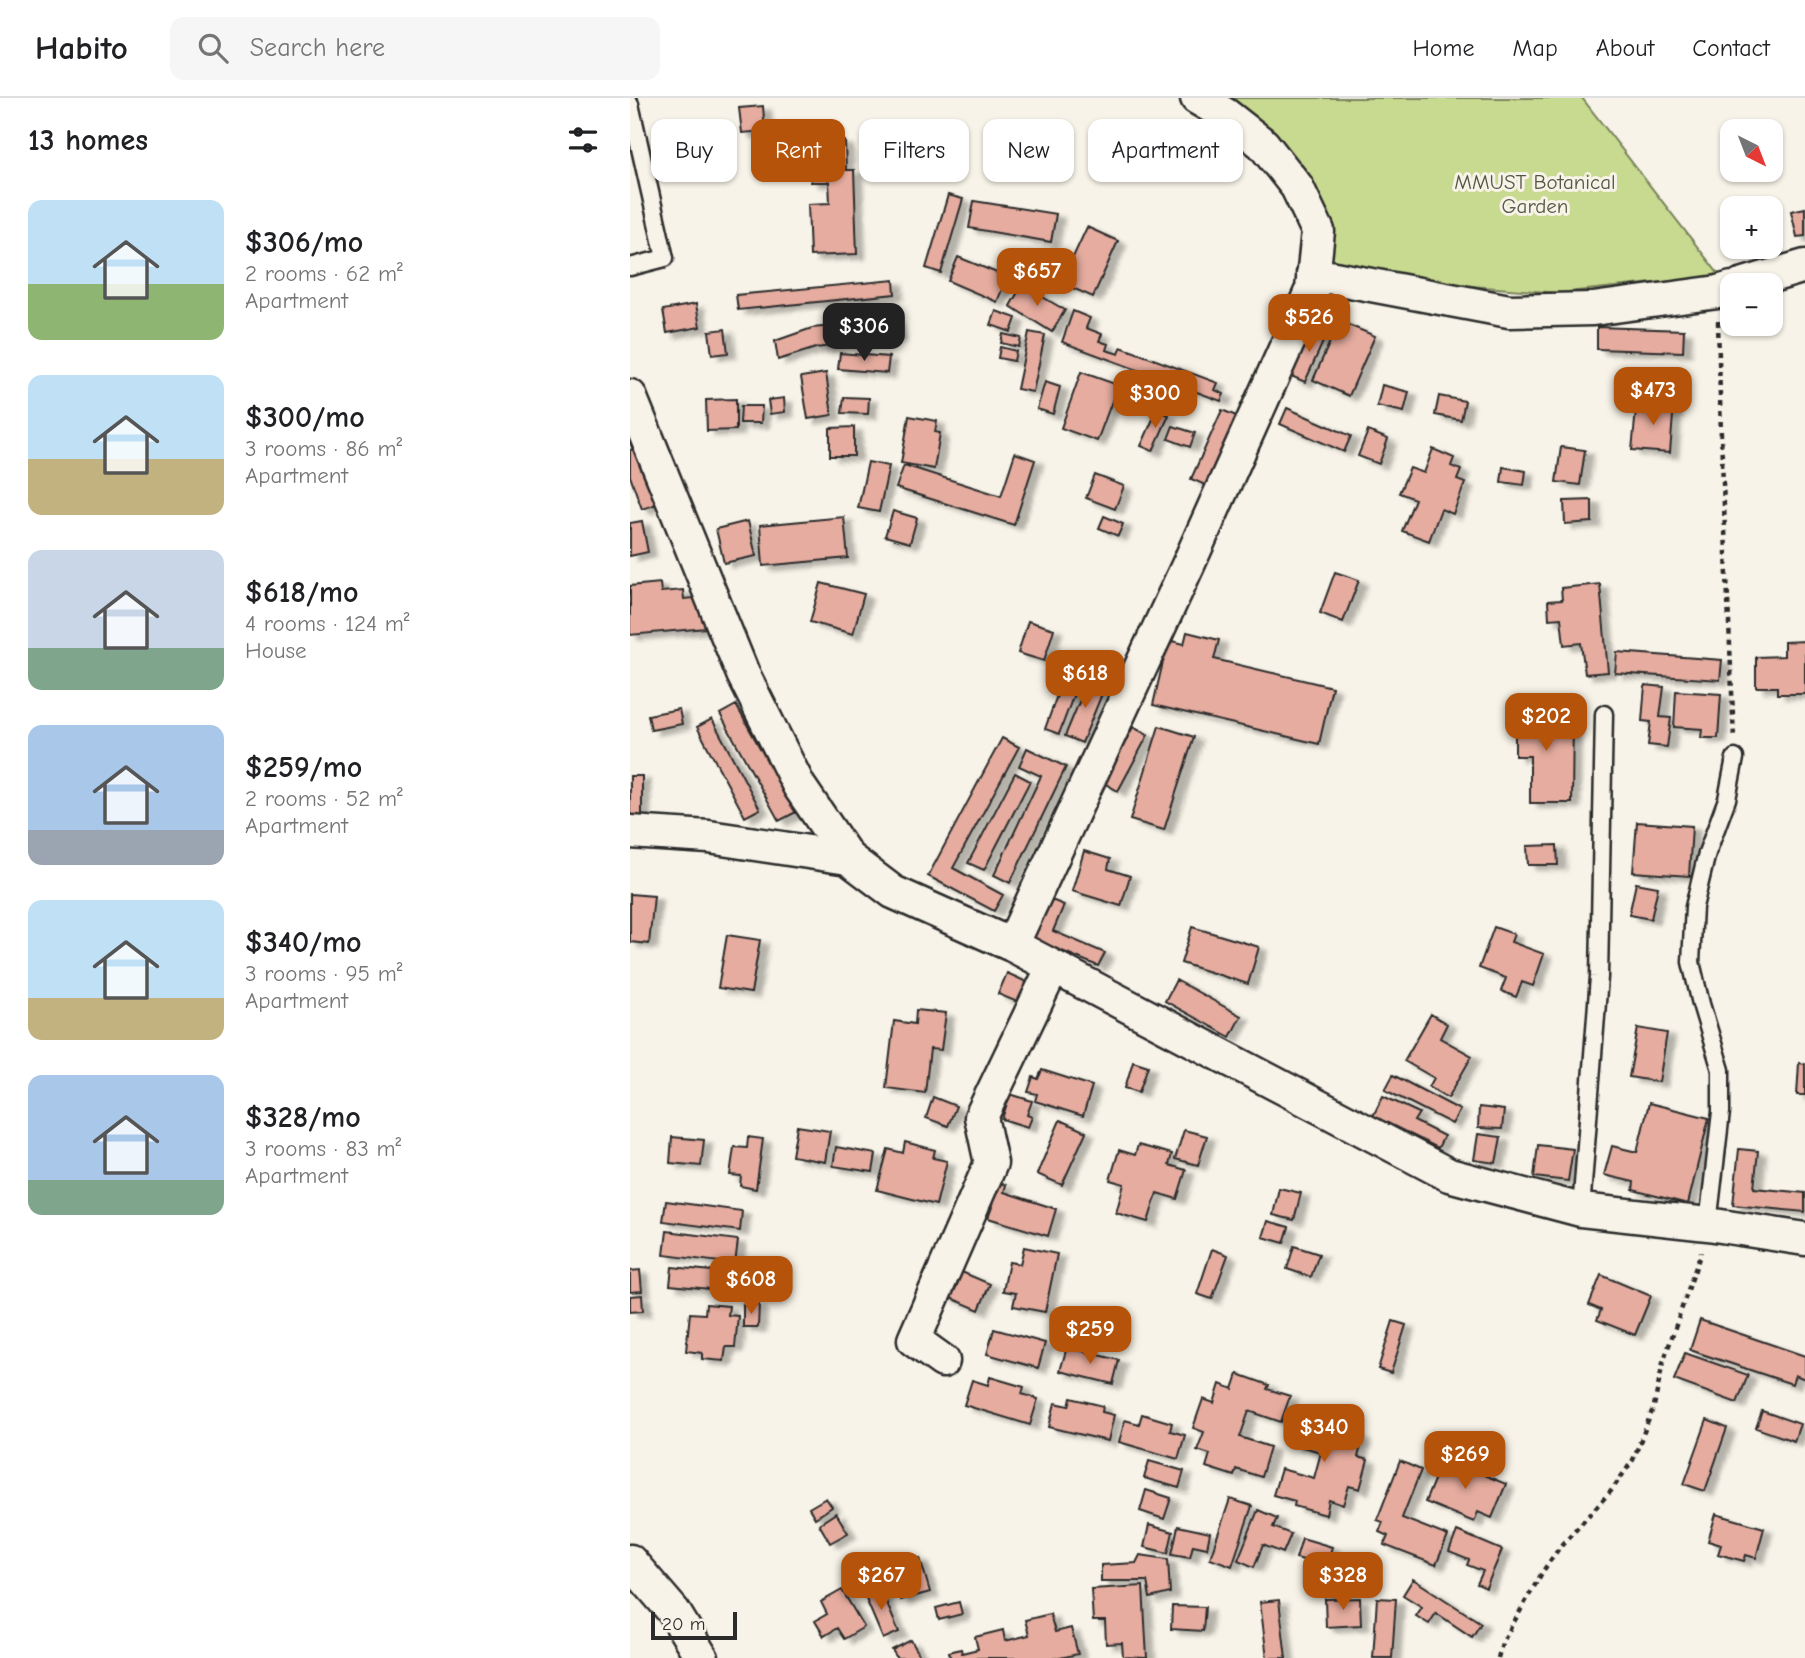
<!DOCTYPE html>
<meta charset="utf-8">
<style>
body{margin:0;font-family:"Comic Neue",sans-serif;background:#f6f6f6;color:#202124;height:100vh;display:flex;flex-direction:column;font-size:26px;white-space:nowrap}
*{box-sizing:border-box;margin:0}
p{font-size:23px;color:#757577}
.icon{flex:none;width:38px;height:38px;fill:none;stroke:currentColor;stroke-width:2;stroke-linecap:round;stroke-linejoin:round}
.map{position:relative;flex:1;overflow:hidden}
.drawer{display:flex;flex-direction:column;background:#fff;width:630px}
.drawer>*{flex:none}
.hud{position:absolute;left:21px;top:21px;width:665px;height:63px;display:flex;gap:14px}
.needle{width:46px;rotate:138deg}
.controls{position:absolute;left:1090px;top:21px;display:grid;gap:14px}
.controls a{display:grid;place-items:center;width:63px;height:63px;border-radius:14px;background:#fff;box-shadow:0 2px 5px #0004;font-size:35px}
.scale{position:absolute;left:21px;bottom:18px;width:86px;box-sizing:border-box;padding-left:7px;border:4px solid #2b2b2b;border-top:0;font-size:19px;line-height:24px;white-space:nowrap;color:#2b2b2b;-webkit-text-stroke:5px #f7f3e8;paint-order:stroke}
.price{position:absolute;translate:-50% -60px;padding:0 16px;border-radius:14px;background:#b45309;color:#fff;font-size:23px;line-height:46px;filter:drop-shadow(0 2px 4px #0008)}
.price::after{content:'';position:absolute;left:50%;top:42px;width:21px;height:16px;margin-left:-10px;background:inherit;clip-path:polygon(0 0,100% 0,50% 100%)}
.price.active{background:#222;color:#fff}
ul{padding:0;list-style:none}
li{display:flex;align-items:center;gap:21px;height:175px;padding:0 28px}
li span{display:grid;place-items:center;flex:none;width:196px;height:140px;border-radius:14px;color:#555}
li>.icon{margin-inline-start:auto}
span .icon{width:84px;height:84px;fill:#fffc;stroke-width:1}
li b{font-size:30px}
h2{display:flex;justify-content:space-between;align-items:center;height:84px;padding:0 28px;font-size:30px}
.chip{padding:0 24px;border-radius:14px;background:#fff;box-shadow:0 2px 5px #0004;font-size:24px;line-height:63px}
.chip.active{background:#b45309;color:#fff}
header{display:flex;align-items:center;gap:42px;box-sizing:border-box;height:98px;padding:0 35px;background:#fff;border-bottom:2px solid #e0e0e0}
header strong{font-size:33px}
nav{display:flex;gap:38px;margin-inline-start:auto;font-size:24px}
.search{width:490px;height:63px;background:#f6f6f6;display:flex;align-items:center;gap:18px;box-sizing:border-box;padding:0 24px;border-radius:14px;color:#757577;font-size:26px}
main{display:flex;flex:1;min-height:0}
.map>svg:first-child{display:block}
.green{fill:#c7da8f;stroke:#79825d;stroke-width:2}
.building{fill:#e5ac9f;stroke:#2b2b2b;stroke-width:2;filter:url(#shadow)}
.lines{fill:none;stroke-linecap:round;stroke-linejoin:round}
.lane-casing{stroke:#2b2b2b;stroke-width:21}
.street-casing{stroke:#2b2b2b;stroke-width:37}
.path{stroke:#2b2b2b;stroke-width:4.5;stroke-dasharray:5 5;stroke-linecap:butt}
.lane{stroke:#f7f3e8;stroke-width:16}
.street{stroke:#f7f3e8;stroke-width:32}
.labels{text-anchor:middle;stroke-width:6;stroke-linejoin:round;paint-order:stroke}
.park-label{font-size:21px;fill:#525744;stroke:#f7f3e8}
</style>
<header>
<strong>Habito</strong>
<div class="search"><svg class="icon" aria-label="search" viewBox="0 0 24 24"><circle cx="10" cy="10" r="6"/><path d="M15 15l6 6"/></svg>Search here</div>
<nav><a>Home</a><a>Map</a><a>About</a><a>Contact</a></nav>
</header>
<main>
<section class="drawer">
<h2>13 homes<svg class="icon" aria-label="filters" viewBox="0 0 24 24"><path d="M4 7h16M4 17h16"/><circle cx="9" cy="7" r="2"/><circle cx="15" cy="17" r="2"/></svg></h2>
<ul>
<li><span style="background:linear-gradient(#bfe0f5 60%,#8fb573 0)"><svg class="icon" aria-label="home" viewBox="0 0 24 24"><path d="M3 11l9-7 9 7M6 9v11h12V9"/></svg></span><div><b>$306/mo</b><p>2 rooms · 62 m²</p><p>Apartment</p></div></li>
<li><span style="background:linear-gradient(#bfe0f5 60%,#c2b280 0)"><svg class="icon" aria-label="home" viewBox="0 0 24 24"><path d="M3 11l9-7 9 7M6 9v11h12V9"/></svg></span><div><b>$300/mo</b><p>3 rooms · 86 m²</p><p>Apartment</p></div></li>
<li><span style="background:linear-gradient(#c9d6e8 70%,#7fa58c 0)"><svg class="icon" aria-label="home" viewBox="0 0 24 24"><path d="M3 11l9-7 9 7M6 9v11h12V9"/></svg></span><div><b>$618/mo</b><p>4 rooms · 124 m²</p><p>House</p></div></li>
<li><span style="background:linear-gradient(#a9c7e8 75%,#9aa5b1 0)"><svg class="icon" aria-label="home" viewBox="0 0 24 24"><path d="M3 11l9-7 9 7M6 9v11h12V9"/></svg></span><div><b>$259/mo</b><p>2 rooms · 52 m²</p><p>Apartment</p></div></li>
<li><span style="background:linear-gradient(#bfe0f5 70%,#c2b280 0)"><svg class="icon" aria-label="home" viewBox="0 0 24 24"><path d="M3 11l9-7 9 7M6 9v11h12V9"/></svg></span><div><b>$340/mo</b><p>3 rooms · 95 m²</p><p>Apartment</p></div></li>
<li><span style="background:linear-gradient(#a9c7e8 75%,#7fa58c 0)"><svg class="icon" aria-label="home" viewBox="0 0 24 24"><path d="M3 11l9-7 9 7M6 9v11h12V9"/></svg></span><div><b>$328/mo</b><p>3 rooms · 83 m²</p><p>Apartment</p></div></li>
</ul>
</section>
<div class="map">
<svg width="1175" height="1560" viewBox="0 0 1175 1560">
<defs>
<filter id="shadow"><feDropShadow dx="8" dy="4.5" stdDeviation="2" flood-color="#0004"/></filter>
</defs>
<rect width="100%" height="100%" fill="#f7f3e8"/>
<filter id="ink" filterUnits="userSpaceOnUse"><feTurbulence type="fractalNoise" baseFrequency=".0143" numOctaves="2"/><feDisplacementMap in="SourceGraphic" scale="14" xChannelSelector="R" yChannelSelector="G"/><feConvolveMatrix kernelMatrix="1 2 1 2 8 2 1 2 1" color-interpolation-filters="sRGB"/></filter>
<g filter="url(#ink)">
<path class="green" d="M581,0H952L1090,178L928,195L792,184L694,168L693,121Z"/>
<path class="building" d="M133,8L135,33L112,35L109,10Z
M193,36V44L215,43L216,72H224L227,156L180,158L178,106L200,105L199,84H181L180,68L167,69L165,37Z
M318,97L333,101L311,175L296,170Z
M344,103L426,116L421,144L339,130Z
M1175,110V138L1167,139L1161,113Z
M457,129L488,143L463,199L431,185Z
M328,159L377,179L367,204L318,183Z
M264,182L265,196L108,212L106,197Z
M392,187L435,212L422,234L380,208Z
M66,206L70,229L37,235L33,212Z
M366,213L386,220L381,234L361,227Z
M443,213L460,220L456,230L472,236L469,243L478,246L476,252L489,256L491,249L588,285L585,292L594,296L591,303L432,244Z
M265,222L268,239L186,250L148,262L145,243L182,230Z
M709,223L745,238L719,298L683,282Z
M682,229L697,235L675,284L661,278Z
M967,229L1054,232L1053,254L967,251Z
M95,231L98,255L82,257L79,233Z
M399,234L415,237L403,294L387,291Z
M373,236L391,240L389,249L371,245Z
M370,249L386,253L384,263L368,260Z
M210,255L259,259L257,275L208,271Z
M451,274L488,287L467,343L431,330Z
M196,275L202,317L178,321L171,279Z
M415,284L430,289L423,316L407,311Z
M752,287L779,294L774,314L747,308Z
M809,298L835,303L831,322L805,317Z
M214,299L239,300L238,316L212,315Z
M154,300L155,314L140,316L138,302Z
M106,301V332L77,333L76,302Z
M1007,302L1044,305L1040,355L1002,352Z
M111,308H132L131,325H110Z
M657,310L721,338L714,354L650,326Z
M527,312L539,317L523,353L511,348Z
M592,312L611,320L580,389L561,381Z
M279,318L307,323L305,334L310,335L304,371L271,365Z
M543,328L565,335L560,349L538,341Z
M224,329V358H200V330Z
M738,333L758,341L749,366L728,358Z
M10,349L30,405L12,411L0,378V352Z
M931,349L955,352L950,387L926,384Z
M803,351L824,360L821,368L831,372L827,382L835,385L823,416L811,411L799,443L772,433L785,401L769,395L780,370L794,375Z
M385,355L405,362L384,427L266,390L274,367L371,398Z
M238,364L259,368L249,414L228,410Z
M873,369L896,373L894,387L871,384Z
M465,377L494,388L485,411L456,400Z
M962,402V424L935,426L934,403Z
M263,413L287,420L280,445L255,438Z
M474,418L493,426L488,438L469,430Z
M214,419L218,460L133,468L130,427Z
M12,423L18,454L0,458V425Z
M118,423L126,458L94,465L86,431Z
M705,474L729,482L713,524L690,515Z
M30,485L31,494L53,492L54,501L73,499L76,530L0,537V488Z
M191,485L234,496L223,536L180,524Z
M970,486L978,574L955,576L951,545L934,547L931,520L919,521L918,503L932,502L931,490Z
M398,523L424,531L414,563L388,555Z
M557,534L589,542L584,561L702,589L689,646L523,607L538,542L554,546Z
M1175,543V596H1147V589H1126V559L1154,558V544Z
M987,554L1092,562L1090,582L985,575Z
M436,572L451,577L429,636L415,631Z
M459,580L476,586L452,645L435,638Z
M1015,587L1034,589L1030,619L1041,620L1037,649L1018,647L1021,624L1012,623Z
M1046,593L1091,596L1088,640H1071L1072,631L1044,629Z
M885,602H901V617H943L942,705H900V658H885Z
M106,607L166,714L149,723L90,616Z
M49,611L52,626L21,632L18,617Z
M82,621L130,711L115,719L67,629Z
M529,628L564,639L534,732L500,722Z
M503,629L518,637L488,693L474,685Z
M372,640L389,649L323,770L373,797L364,813L298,778Z
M397,650L436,669L380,785L364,777L411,678L389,668Z
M385,675L400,683L354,772L338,765Z
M0,678H12V719H0Z
M1007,724L1062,728L1059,778L1003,774Z
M927,747L928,767H898L897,748Z
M454,753L480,761L478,771L500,778L491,808L442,793Z
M1006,785L1028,789L1021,821L999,817Z
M0,796L24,798L19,846L0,844Z
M419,801L434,807L423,833L475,855L468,868L403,841Z
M562,829L629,849L618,886L551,865Z
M864,829L884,836L881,844L914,856L903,888L892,884L886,899L871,893L876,880L849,870Z
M97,837L130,842L121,895L88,890Z
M377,875L401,886L392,906L368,896Z
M546,882L611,918L600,939L535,903Z
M286,912L316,915L311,952L300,951L295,995L256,990L264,923L285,926Z
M801,916L817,926L810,940L842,958L818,1000L799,989L804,980L774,963Z
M1008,930L1037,935L1029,984L999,979Z
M503,963L518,968L509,994L495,990Z
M1169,965L1175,966V997H1167Z
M412,972L462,988L453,1018L405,1003L407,996L398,994L403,979L408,981Z
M763,977L830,1012L822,1026L755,992Z
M380,996L402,1003L397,1017L402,1019L398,1029L372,1021Z
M753,998L789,1015L784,1023L814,1038L808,1050L743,1018Z
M303,999L326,1008L318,1028L296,1020Z
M1019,1005L1079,1020L1058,1106L1003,1092L1004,1084L974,1077L982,1048L1007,1054Z
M849,1009L874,1012L872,1031L848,1030Z
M430,1022L456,1034L432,1087L407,1076Z
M167,1028L200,1033L195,1064L162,1058Z
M554,1032L577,1038L568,1067L545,1061Z
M848,1036L871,1039L866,1065L844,1062Z
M42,1039L74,1042L71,1068L40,1065Z
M118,1039L133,1041L126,1091L110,1088L111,1078L100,1077L104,1049L117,1050Z
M275,1044L305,1052L303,1060L317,1063L306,1107L247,1092L258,1051L273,1055Z
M508,1047L542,1056L539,1067L556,1072L547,1101L527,1095L518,1124L486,1115L494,1086L480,1082L489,1052L505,1057Z
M908,1047L943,1051L938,1083L904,1079Z
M206,1049L246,1056L243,1074L203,1068Z
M1109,1051L1128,1053L1124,1090L1175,1095V1114L1103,1107Z
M360,1081L376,1087L374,1094L426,1111L418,1138L358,1120L362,1109L353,1105Z
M649,1090L671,1095L664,1122L643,1117Z
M36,1103L112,1113L110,1133L33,1123Z
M638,1123L659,1129L654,1145L633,1139Z
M37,1133L108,1142L105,1166L34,1157Z
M664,1148L689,1156L681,1179L657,1171Z
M394,1149L427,1156L415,1214L383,1208L386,1195L373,1193L379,1164L390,1166Z
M582,1151L598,1157L582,1201L567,1196Z
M42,1169L102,1175L100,1193L40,1187Z
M10,1172L12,1193L0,1194V1173Z
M327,1172L360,1186L349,1212L316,1198Z
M971,1177L1021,1198L1005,1237L967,1222L971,1212L959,1207Z
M12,1197L13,1213L0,1214V1198Z
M76,1206L99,1208L98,1217L108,1218L105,1249H96L94,1263L72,1261V1255L56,1253L60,1215L75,1216Z
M129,1206L128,1229H113V1207Z
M1070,1222L1175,1258V1281L1165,1277L1162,1286L1060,1252Z
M763,1223L776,1227L761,1275L748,1271Z
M364,1231L415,1245L408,1270L357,1256Z
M437,1249L489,1262L483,1286L430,1273Z
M1055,1255L1118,1277L1107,1305L1044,1282Z
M608,1276L639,1287L637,1291L660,1298L651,1324L619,1313L610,1339L640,1349L631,1379L606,1371L604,1378L576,1369L580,1356L567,1352L574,1334L563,1330L573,1301L584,1305L590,1286L603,1291Z
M360,1279L394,1289L392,1296L408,1301L400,1327L334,1307L342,1282L358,1287Z
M441,1300L473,1308L472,1314L484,1317L478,1343L419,1329L425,1305L439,1308Z
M1132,1313L1170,1326L1164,1343L1126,1330Z
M512,1316L542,1325L540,1333L555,1337L548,1361L489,1344L495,1322L509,1326Z
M670,1316L694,1323L696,1316L724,1324L720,1336L733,1340L728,1359L738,1362L730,1391L719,1388L713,1407L699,1402L696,1417L664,1408L665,1403L643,1397L651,1371L684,1380L691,1354L661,1346Z
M1077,1322L1097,1330L1075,1393L1054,1386Z
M813,1360L876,1386L862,1420L848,1414L844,1424L795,1404Z
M519,1363L554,1373L549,1390L514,1380Z
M770,1363L791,1372L772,1420L818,1438L806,1467L754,1447L758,1438L749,1434L753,1424L747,1422Z
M516,1392L541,1400L534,1421L510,1413Z
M196,1400L202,1409L185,1420L179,1410Z
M600,1401L622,1408L602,1468L580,1460Z
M628,1412L647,1420L643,1429L661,1436L653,1455L633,1447L624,1469L608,1462Z
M206,1415L218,1435L200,1445L189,1426Z
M1086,1416L1134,1430L1126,1460L1116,1457L1114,1463L1088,1456L1091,1447L1078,1443Z
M519,1427L543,1434L538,1455L514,1449Z
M548,1428L580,1435L577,1450L563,1447L560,1459L542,1456Z
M827,1433L872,1452L856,1490L847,1486L853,1473L837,1467L839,1462L819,1454Z
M672,1440L702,1449L696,1468L666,1460Z
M510,1457L538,1461L540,1495L520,1500L517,1483H471V1467L506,1465Z
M290,1460L300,1494L271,1502L261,1468Z
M783,1481L851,1525L842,1539L806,1515L799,1526L786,1518L792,1509L773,1497Z
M249,1487L269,1534L253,1541L233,1494Z
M513,1488L517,1560L493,1559L492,1545L476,1546L475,1523H463L461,1491Z
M212,1492L234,1529L214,1541L207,1530L194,1538L185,1523L197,1516L191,1504Z
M730,1500L731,1527L696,1529L695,1501Z
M747,1500L766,1501L762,1560H743Z
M649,1502L656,1560H637L630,1504Z
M329,1504L332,1516L309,1522L306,1510Z
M542,1508L575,1509L573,1533L541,1531Z
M420,1516L425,1534L441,1530L448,1556L430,1560H321L319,1554L331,1551L332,1555L348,1551L345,1539L373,1532L375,1543L399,1537L395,1522Z
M281,1542L291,1560H267L262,1552Z"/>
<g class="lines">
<g class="lane-casing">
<path id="lane" d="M0,6L35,160L0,169
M951,1112L969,879L974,616
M1078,1126L1091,1014V972L1071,906L1061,864L1064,809L1077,755L1097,701L1105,660"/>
</g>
<g class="street-casing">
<path id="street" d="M683,176L879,213L963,211L1088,194L1102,190
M1111,187L1175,168
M0,298L113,576L169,688L218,760L263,794L382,847L819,1077L951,1112L1078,1126L1175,1141
M0,734L79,739L218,760
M382,847L559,465L682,191L688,133L667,89L633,46L596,17L567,0
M313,1263L284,1242L361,1065L351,1019L423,869
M0,1463L44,1514L72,1560"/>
</g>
<path class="path" d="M1088,223L1091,338L1104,641
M868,1560L872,1545L913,1473L932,1446L981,1393L1003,1362L1024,1308L1033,1265L1071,1154"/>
<use href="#lane" class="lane"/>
<use href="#street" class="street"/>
</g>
</g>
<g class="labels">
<g class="park-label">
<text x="905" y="91">MMUST Botanical<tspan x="905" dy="24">Garden</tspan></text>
</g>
</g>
</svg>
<div class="controls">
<a><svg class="needle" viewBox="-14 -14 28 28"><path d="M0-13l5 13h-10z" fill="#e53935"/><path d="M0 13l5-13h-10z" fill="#757577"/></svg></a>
<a>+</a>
<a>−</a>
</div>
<div class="scale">20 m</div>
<b class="price" style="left:407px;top:210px">$657</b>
<b class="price" style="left:679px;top:256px">$526</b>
<b class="price active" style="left:234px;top:265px">$306</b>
<b class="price" style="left:1023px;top:329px">$473</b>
<b class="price" style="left:525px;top:332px">$300</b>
<b class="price" style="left:455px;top:612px">$618</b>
<b class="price" style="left:916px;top:655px">$202</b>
<b class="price" style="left:121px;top:1218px">$608</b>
<b class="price" style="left:460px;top:1268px">$259</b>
<b class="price" style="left:694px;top:1366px">$340</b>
<b class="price" style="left:835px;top:1393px">$269</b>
<b class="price" style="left:251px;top:1514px">$267</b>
<b class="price" style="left:713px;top:1514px">$328</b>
<div class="hud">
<a class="chip">Buy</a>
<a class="chip active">Rent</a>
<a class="chip">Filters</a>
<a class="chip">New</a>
<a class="chip">Apartment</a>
</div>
</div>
</main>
